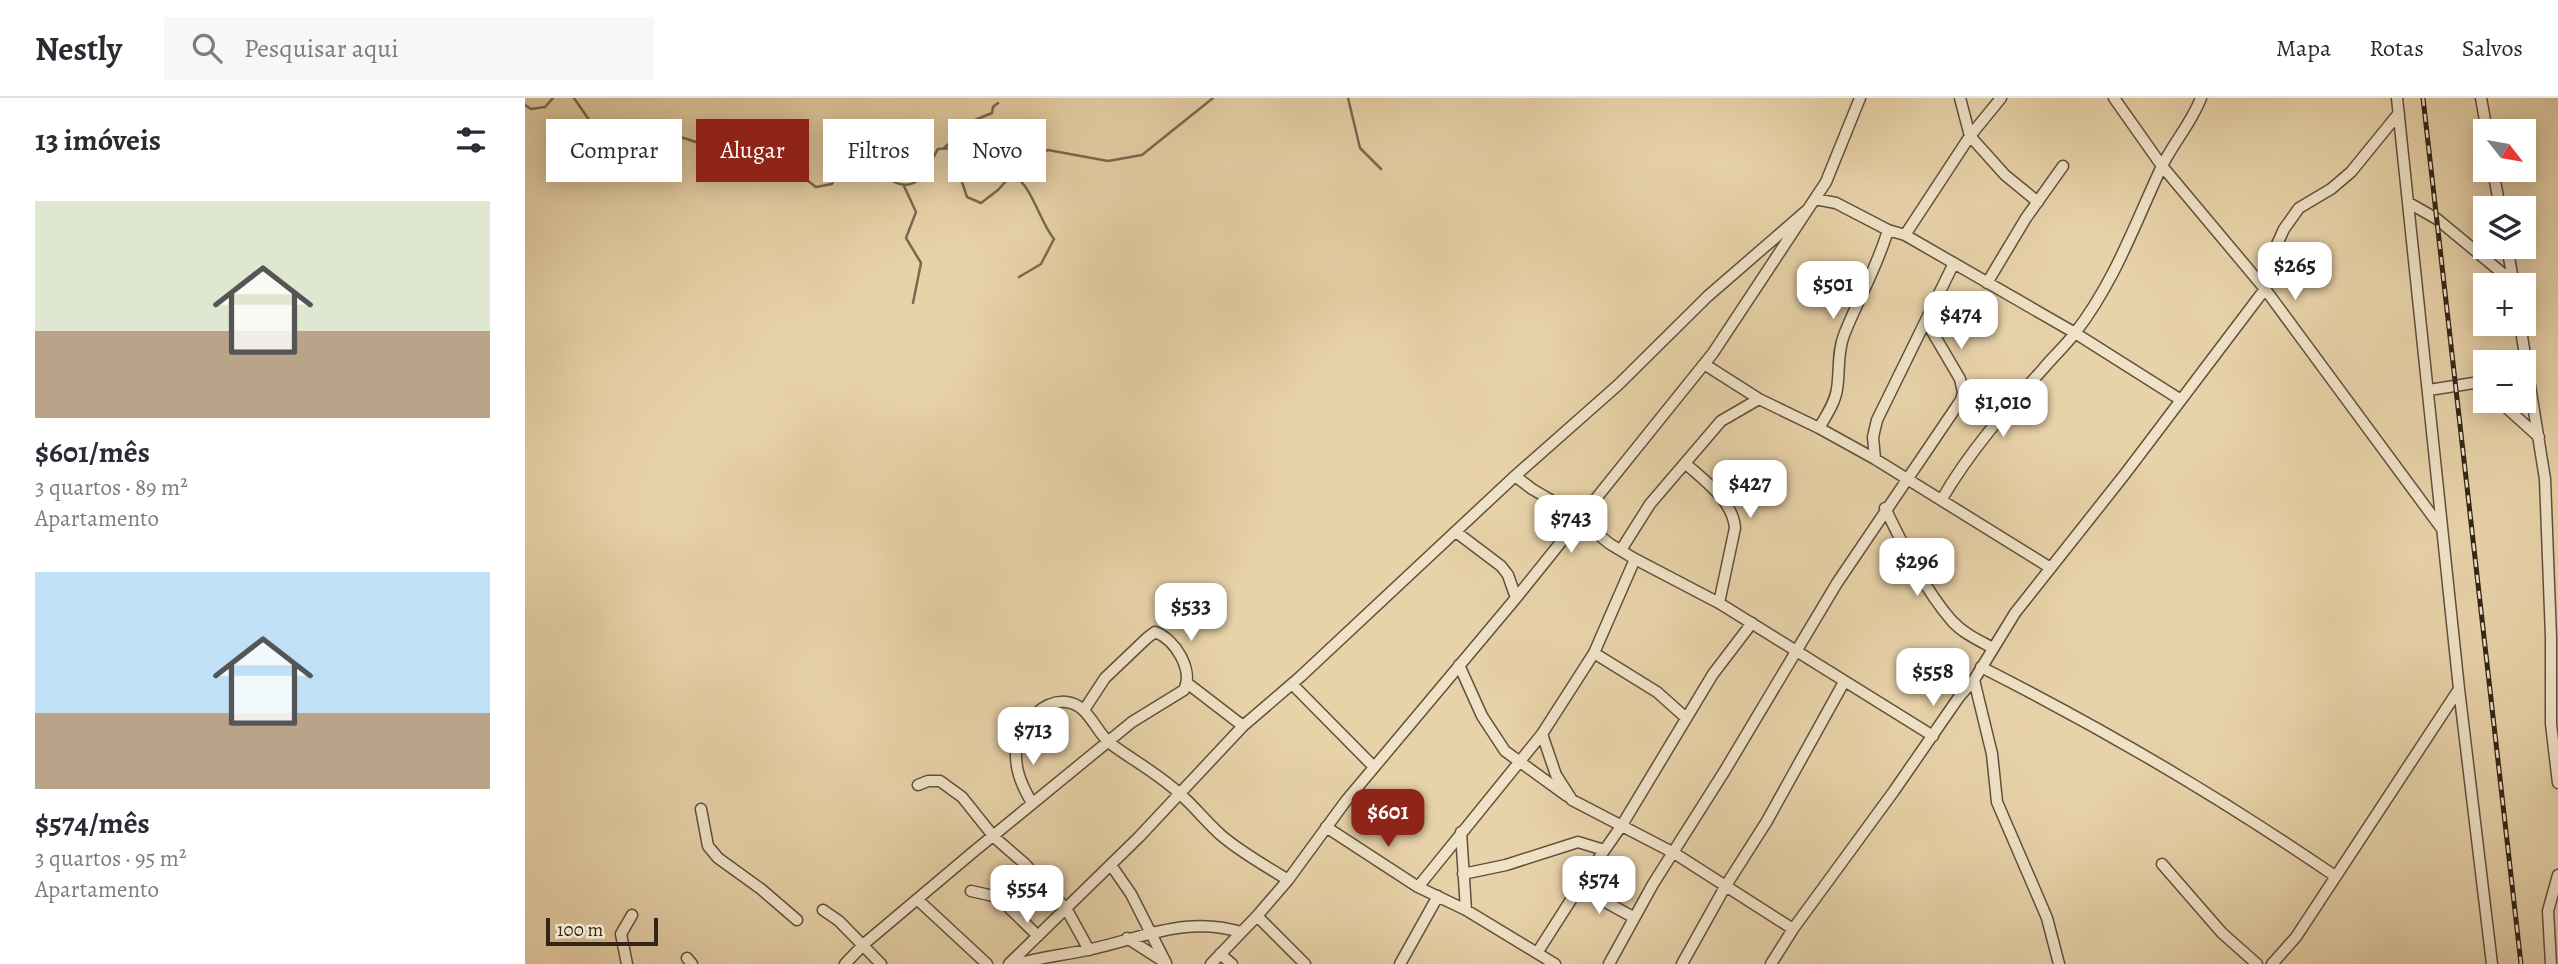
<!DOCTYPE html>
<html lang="pt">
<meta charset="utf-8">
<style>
body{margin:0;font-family:Alegreya,serif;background:#f7f7f7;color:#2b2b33;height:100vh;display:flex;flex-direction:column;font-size:26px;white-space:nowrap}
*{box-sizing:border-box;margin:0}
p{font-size:23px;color:#7c7c81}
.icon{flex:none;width:38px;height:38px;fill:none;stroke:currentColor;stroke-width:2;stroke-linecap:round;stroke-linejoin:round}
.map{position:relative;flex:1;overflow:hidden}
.details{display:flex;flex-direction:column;background:#fff;width:525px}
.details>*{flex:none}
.hud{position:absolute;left:21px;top:21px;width:665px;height:63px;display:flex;gap:14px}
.needle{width:46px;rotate:121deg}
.fabs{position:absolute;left:1948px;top:21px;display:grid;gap:14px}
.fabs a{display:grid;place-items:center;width:63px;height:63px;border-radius:0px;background:#fff;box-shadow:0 4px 18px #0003;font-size:35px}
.scale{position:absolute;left:21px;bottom:18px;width:112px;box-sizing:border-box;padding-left:7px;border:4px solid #332517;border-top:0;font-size:19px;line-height:24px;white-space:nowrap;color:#332517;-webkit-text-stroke:5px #f0e2c7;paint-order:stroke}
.price{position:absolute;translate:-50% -60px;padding:0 16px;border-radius:14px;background:#fff;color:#222;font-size:23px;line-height:46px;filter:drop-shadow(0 2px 4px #0008)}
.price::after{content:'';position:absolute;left:50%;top:42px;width:21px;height:16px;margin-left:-10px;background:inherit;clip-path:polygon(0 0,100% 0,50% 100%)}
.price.on{background:#8f2418;color:#fff}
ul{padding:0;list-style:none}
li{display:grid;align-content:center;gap:14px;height:371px;padding:0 35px}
li span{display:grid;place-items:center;height:217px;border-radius:0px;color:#555}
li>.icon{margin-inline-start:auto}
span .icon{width:126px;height:126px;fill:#fffc;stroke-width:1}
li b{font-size:30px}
h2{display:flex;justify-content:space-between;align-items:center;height:84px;padding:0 35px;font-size:30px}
.chip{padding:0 24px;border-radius:0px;background:#fff;box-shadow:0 4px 18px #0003;font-size:24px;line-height:63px}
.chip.on{background:#8f2418;color:#fff}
header{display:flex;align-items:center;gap:42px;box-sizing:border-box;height:98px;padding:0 35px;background:#fff;border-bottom:2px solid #e1e1e2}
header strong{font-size:33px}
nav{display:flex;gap:38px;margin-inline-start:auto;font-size:24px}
.search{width:490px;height:63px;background:#f7f7f7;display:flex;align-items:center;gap:18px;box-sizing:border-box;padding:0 24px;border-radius:0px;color:#7c7c81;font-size:26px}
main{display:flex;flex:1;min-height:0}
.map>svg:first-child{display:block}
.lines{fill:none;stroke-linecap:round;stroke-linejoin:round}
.stream{stroke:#7a6951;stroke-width:2.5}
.minor-casing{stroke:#60503c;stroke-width:13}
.minor{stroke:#f0e2c7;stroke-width:10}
.rail-casing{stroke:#332517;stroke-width:5}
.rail{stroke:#f0e2c7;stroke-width:2.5;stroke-dasharray:8;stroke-linecap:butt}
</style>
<header>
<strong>Nestly</strong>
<div class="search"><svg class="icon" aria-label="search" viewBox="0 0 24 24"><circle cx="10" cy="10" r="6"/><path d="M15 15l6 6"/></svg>Pesquisar aqui</div>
<nav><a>Mapa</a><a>Rotas</a><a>Salvos</a></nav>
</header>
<main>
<section class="details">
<h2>13 imóveis<svg class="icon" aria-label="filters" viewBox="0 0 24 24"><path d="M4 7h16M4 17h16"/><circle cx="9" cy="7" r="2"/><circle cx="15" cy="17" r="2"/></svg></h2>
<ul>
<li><span style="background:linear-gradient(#dfe7d0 60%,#b9a48a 0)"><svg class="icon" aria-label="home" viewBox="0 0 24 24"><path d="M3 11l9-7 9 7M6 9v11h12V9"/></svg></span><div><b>$601/mês</b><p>3 quartos · 89 m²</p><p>Apartamento</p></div></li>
<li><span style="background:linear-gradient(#bfe0f5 65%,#b9a48a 0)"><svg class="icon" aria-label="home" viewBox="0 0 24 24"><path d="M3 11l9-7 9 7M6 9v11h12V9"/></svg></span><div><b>$574/mês</b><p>3 quartos · 95 m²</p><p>Apartamento</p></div></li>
</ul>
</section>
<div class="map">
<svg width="2033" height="866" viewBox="0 0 2033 866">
<rect width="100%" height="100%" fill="#e8d2a9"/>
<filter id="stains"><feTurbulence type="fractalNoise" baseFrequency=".00286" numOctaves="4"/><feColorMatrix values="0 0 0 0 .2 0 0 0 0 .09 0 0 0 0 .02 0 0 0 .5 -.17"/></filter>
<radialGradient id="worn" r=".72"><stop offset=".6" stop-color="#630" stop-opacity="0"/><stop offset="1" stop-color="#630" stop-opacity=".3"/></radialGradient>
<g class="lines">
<path class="stream" d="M49,0L71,32L87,34L130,31L209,56L255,51L275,77L291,89L307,86L320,57L337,56C351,68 371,97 392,83C401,78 407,60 413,51L429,50L440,59L437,84L442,99L456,105L473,92L499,63L523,52L583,63L617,57L688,0
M823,0L835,50L856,71
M0,7L6,11L20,9L28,0
M419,50L450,22L467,15L468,9L473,5
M487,77C507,86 514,123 529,141L516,166L494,179
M379,88L391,114L381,140L396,165L388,205"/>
<g class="minor-casing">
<path id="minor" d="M1435,0L1445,38L1480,77L1513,104
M1589,0L1637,68L1740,191L1917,431
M1872,0L1934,591L1967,866
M1956,0L1962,33
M1968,72L1975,110
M1290,101L1311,105L1363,132L1380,137L1550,235L1656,302
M1884,105L1912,121L1988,184
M1380,137L1445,38L1476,0
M1982,149L1989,187
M1735,184L1759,131L1774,110L1806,91L1826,74L1874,15
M1462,185L1501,120L1538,68
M1995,226L2020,381L2026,539V626L2033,685
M1179,266L1234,301L1294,330L1350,361L1524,469
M1904,292L1955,284L1960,289
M1974,303L2014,339
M1294,330C1301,318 1310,305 1312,291C1315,272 1312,255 1319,237C1333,201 1352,170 1363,132
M1350,361L1348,339L1352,322L1429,165
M1161,366C1180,383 1208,403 1210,430L1194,505
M990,378L1007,391L1038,409L1085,446L1110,461L1194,505L1408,638
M1417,401C1444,354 1481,312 1518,271C1528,259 1540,248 1550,235C1589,185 1610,126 1636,70C1648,45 1666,26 1676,0
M1360,410C1379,449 1399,491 1427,523C1438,535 1453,542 1468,550
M931,434L976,468L983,477L991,500
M1096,452L1125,406L1196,323L1234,301
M1110,461L1069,555L1017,636L1031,677L1047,702L1149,755L1268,831
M1069,555L1132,594L1160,619
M934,567L957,618L980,653L1042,698
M1456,569C1579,631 1696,700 1810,778
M1449,582L1467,656L1472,704L1522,820L1534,866
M662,585L718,628
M767,586L849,669
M393,687L403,683H415L437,699L469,739L499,765L542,812L564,852
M507,705C496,686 488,669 492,645C496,625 519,602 541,604C564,606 570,634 586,646C609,663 635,677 655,696C670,709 682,725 697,738C717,755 741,768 763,782
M176,711L183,748L193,760L236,791L272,822
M801,729L893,789L941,812L1030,866
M936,734L941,812
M1637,766L1697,835L1732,866
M586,767L606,796L641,865
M938,776L981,767L1053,744L1079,752
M893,789L1017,636
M1055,790L1108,819
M446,793L473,799L513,838
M393,802L462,866
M298,812L314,823L356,866
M732,818L780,866
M602,840L641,865
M1012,855L1058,783L1097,727L1188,576L1227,525
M695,856L707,866
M162,860L167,866
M102,866L96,836L107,817
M320,866L339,846L447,755L607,624L659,592C669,572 650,541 630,534L622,540L580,580L559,612
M484,866L614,739L718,628L775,579L990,378L1093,287L1183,198L1281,113
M493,866C516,859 539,857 562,852C615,841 661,817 716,834
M686,866L732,818L763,782L820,704L991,500L1188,255L1301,84L1335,0
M875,866L913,798
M1084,866L1128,786L1199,674L1312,485L1436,302L1438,294L1435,281L1401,223
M1157,866L1200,789L1242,723L1319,584
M1246,866L1268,831L1369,693L1434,599L1449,582L1490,515L1600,376L1740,191
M1747,866L1771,839L1934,591
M2026,866L2023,813L2033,777"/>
</g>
<use href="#minor" class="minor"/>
<g class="rail-casing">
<path id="rail" d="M1898,0L1996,866"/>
</g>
<use href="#rail" class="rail"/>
</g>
<rect width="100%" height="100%" filter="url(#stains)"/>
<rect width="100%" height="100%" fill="url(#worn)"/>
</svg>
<div class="fabs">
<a><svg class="needle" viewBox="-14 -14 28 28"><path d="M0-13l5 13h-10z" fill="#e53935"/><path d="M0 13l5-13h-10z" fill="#7c7c81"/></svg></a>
<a><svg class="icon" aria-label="layers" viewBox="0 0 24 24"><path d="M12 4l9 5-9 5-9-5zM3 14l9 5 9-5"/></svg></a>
<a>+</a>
<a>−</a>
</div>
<div class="scale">100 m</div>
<b class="price" style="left:1770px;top:204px">$265</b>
<b class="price" style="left:1308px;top:223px">$501</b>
<b class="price" style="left:1436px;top:253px">$474</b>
<b class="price" style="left:1478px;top:341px">$1,010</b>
<b class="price" style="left:1225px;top:422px">$427</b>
<b class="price" style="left:1046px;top:457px">$743</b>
<b class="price" style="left:1392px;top:500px">$296</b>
<b class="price" style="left:666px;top:545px">$533</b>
<b class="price" style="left:1408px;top:610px">$558</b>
<b class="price" style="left:508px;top:669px">$713</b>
<b class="price on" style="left:863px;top:751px">$601</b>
<b class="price" style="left:1074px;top:818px">$574</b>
<b class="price" style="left:502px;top:827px">$554</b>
<div class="hud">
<a class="chip">Comprar</a>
<a class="chip on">Alugar</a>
<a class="chip">Filtros</a>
<a class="chip">Novo</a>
</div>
</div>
</main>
